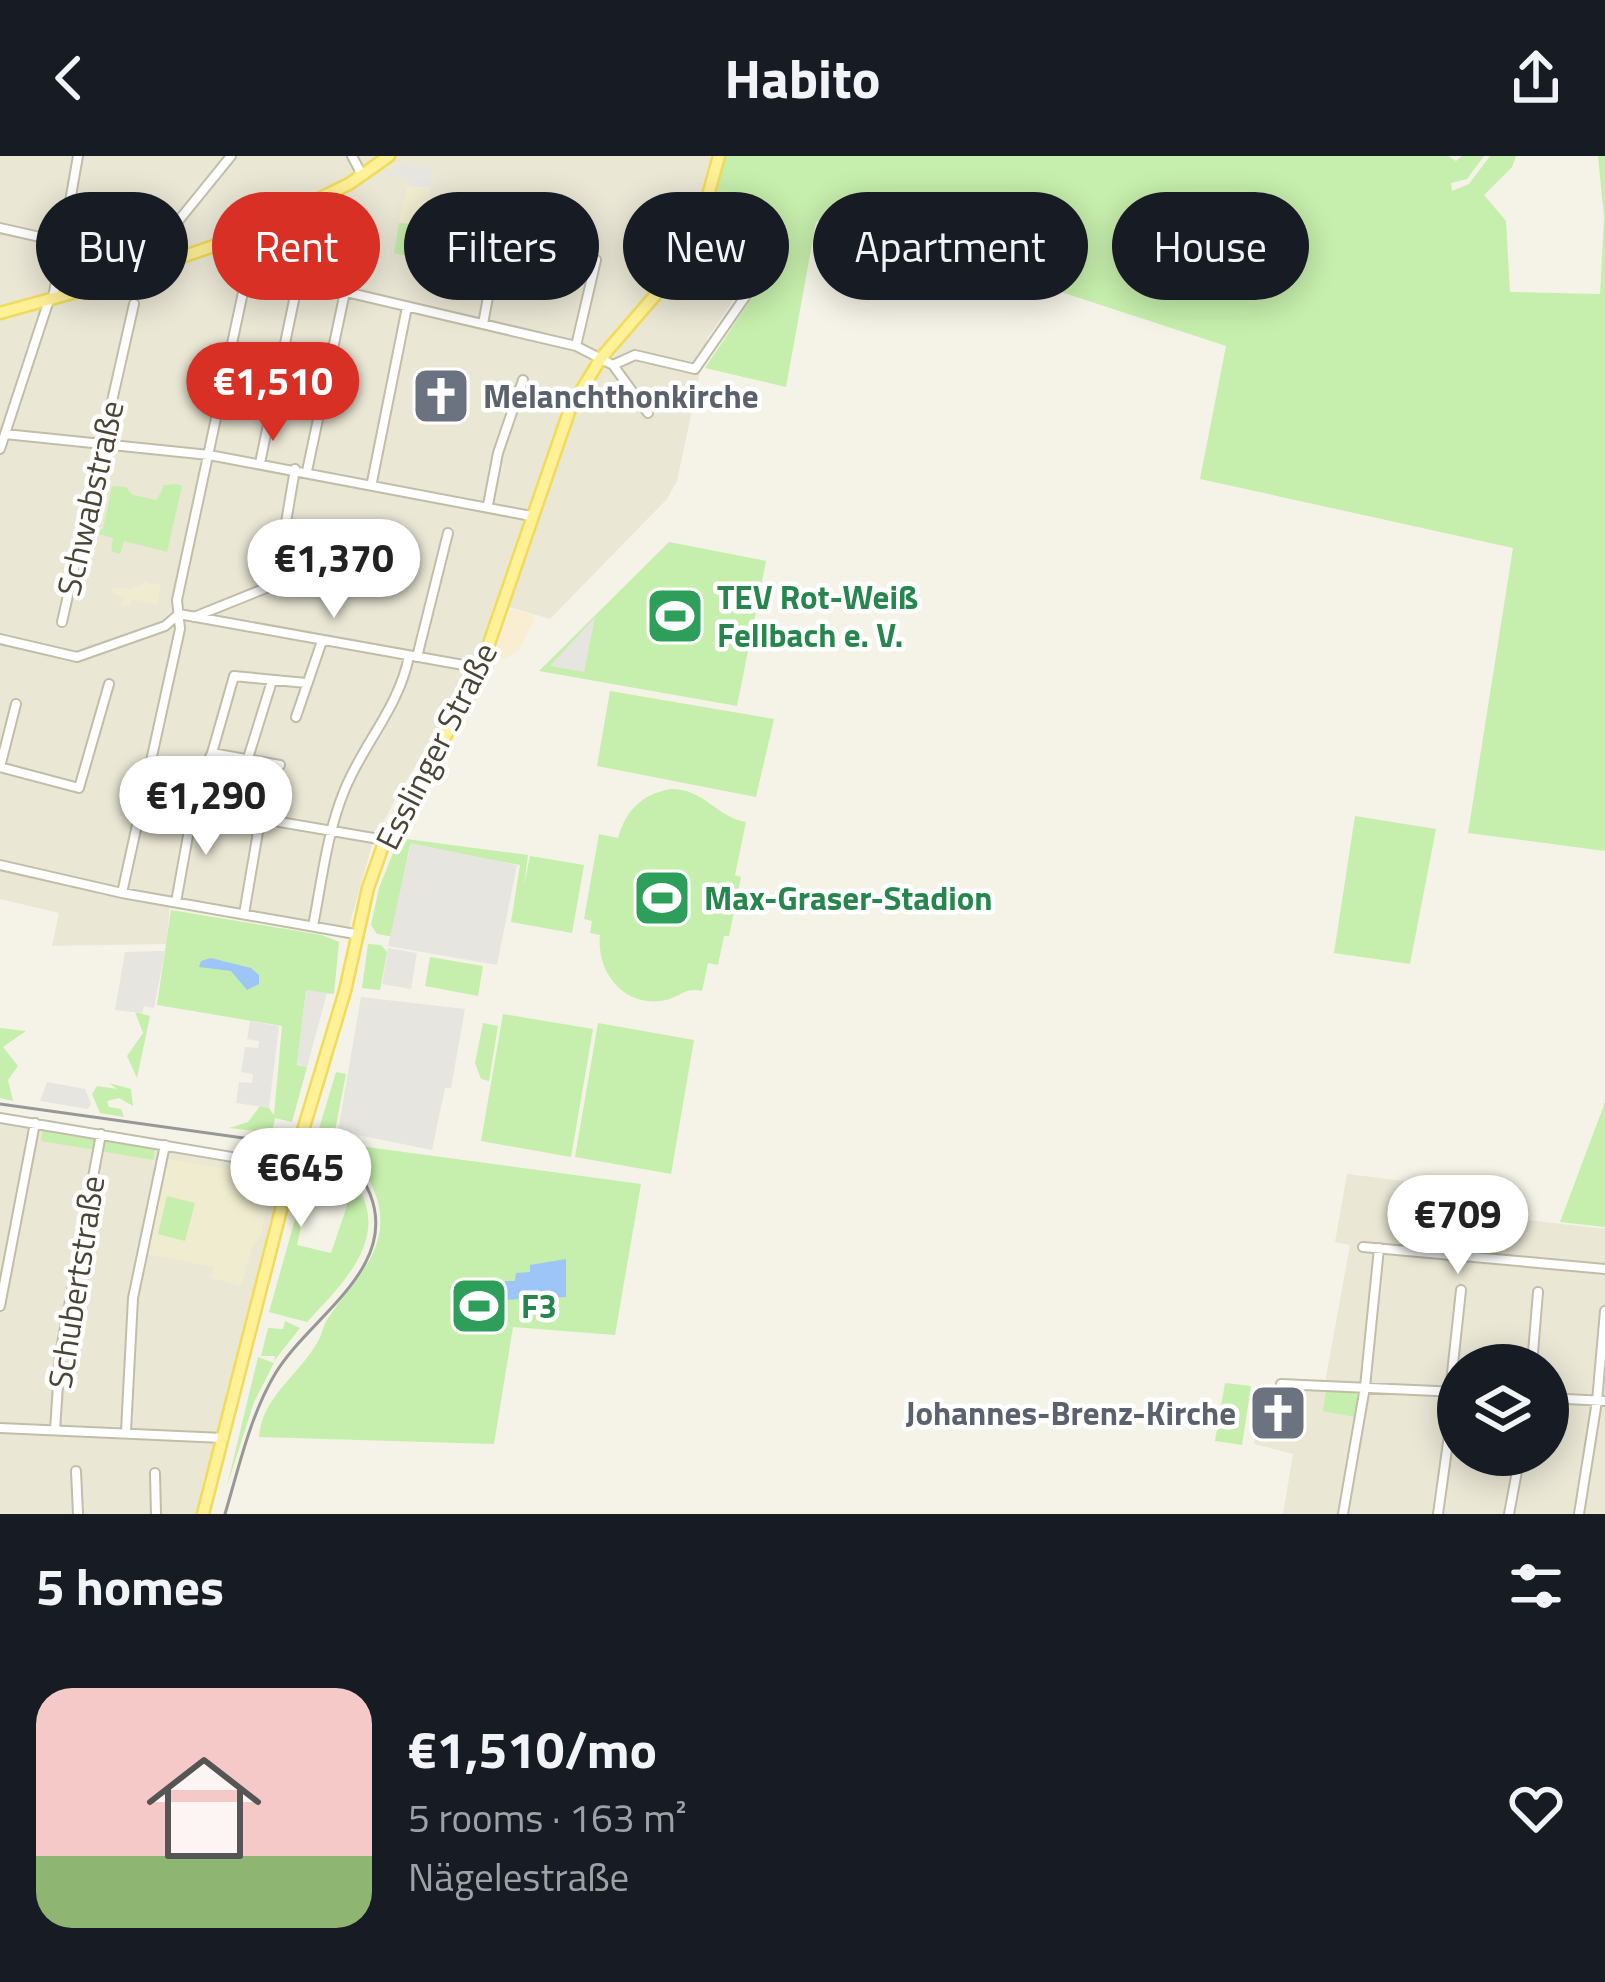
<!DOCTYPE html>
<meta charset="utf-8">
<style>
body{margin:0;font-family:"Titillium Web",sans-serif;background:#242831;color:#f1f3f6;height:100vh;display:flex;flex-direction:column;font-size:45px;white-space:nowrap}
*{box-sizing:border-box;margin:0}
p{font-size:39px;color:#9ea1a6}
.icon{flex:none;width:66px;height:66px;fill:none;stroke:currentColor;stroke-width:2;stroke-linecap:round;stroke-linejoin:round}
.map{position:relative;height:1358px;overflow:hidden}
.sheet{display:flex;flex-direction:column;background:#171b24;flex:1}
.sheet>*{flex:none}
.banner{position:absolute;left:36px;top:36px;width:1533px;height:108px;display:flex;gap:24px}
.tools{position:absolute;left:1437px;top:1188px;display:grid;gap:24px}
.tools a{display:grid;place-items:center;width:132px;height:132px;border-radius:50%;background:#171b24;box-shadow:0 6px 30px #0003;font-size:60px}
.price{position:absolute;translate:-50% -102px;padding:0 27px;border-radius:42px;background:#fff;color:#222;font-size:39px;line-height:78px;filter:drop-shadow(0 3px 6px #0008)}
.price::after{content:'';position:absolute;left:50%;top:72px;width:36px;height:27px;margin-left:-18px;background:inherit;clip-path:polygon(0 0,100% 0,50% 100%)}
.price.selected{background:#d93025;color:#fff}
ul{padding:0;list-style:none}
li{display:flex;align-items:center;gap:36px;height:300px;padding:0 36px}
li+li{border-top:3px solid #363941}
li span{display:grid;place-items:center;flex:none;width:336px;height:240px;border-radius:36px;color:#555}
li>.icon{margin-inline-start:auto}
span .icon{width:144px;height:144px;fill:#fffc;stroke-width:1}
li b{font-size:51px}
h2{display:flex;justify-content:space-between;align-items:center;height:144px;padding:0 36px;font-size:51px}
.tag{padding:0 42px;border-radius:54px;background:#171b24;box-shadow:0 6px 30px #0003;font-size:42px;line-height:108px}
.tag.selected{background:#d93025;color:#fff}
header{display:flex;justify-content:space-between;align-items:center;height:156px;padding:0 36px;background:#171b24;font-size:54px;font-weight:700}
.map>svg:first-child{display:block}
.residential{fill:#eae7d5;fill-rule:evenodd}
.commercial{fill:#f9eed1}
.education{fill:#f0ecd0}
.green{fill:#c6eeac}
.parking{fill:#e6e5e0}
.water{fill:#9ec5f8}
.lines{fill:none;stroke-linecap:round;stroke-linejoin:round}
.minor-casing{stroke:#c2bda9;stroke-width:12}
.major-casing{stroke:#f1db5a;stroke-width:15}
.minor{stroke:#fff;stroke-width:8}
.major{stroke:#fff197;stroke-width:10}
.tram{stroke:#979797;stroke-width:3}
.labels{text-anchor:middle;stroke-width:9;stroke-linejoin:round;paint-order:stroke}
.worship-label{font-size:33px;font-weight:bold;fill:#5b616d;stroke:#fff;text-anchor:start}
.street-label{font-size:33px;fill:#4a4535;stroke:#fff}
.leisure-label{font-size:33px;font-weight:bold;fill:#27864d;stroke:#fff;text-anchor:start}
</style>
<header><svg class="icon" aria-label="back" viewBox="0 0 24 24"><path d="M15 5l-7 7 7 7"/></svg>Habito<svg class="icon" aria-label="share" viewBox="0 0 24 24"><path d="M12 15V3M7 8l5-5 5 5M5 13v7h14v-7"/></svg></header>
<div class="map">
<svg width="1605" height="1358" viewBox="0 0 1605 1358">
<rect width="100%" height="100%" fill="#f5f3e7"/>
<path class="residential" d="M0,0H727L711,64L762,87V101L707,183L677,325L667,343L550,463L495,447L477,503L453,552L399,636L372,689L349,771L170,752L166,788L52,790L59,757L0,743Z
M0,965L280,1016L267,1091L197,1358H0Z
M1347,1018L1404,1025L1402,1049L1605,1073V1358H1283L1293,1298L1254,1288L1266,1229L1324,1232L1350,1089L1335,1086ZM1458,1209H1548V1299H1458Z"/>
<path class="commercial" d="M508,452L534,459L535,464L519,494L504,503L495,496Z"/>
<path class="education" d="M407,30L430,31V70L399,67Z
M148,425L149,429L161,427L157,449L133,443L129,450L121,449L124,441L112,437L113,431L130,433Z
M169,1003L235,1014L271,1026L261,1080L253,1089L241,1130L211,1122L214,1111L147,1098Z"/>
<path class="green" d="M724,0H1448L1456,5L1462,0H1484L1467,23L1451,27L1452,35L1469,28L1490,0H1516L1512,11L1484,39L1506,65L1510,136L1600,138L1604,61L1598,0H1605V695L1468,677L1513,392L1200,323L1226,190L957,102L866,60L816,66L786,231L705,212L777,104L781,85L770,78L782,71L781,66C755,67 731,68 713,46Z
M399,67L433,70L437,82L436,106L394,97Z
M176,328L182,330L167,396L124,385L120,398L111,395L113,382L94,377L103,373L112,330L126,331L132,339L157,344L164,329Z
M669,386L766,405L737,550L539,515Z
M610,535L774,563L756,641L597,610Z
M671,633C705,633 716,661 746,666L735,719L741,721L729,780H724L718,809L708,807L702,835C686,831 681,840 666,844C625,853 596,817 600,779L590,777L592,765L584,763L599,678L618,682C626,654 642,638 671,633Z
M1355,660L1436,673L1410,808L1334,797Z
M399,682L528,699L524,730L530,700L584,709L572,777L511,766L520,709L410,689L392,776L399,782L377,778L371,769L379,732Z
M171,754L322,779L339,786L334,838L306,835L297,909L307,911L292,966L275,962L272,977L229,972L248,966L260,950L269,952L274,959L282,870L157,849Z
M368,788L381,789L387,796L380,834L362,832Z
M430,801L483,810L478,840L425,830Z
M135,856L150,860L137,922L127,900L143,877Z
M503,858L593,873L571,1001L481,985Z
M483,867L498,870L489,925L481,923L475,907Z
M598,867L694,884L671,1018L575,1001Z
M0,872L26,875L3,891L18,910L8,924L13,945L0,942Z
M336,916L346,918L334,980L318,976Z
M109,927L131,933L133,950L119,942L107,945L109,951L121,953L124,961L100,957L92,938L97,930L117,933Z
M1605,946V1071L1560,1066Z
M43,973L99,982L96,994L41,985Z
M106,983L155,992L153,1004L100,995Z
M322,985L641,1028L615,1179L513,1171L494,1288L259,1281C262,1241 298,1220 317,1187C322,1179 323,1169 328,1162C355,1123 395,1090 375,1037C366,1011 345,997 321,988Z
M319,1002C336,1008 352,1020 361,1037C387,1088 338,1132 307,1166L269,1156L303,1035L308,1039L297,1089L331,1097L347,1050L343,1032L326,1022L325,1014L306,1018L309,1008Z
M167,1040L195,1047L185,1085L158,1078Z
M285,1165L300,1172L274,1205L275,1200H261L268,1172L283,1173Z
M258,1201L274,1207L254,1246L227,1330Z
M1225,1227L1251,1230L1242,1289L1215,1285Z
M1326,1234L1358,1235L1355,1261L1323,1255Z"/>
<path class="parking" d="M401,9L433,12L430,31L407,30V22L387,19Z
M595,461L584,516L550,510Z
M411,687L517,709L497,809L388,790Z
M388,792L417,797L411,833L382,828Z
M165,795L154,852L144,850L142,857L115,854L125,796Z
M306,834L327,837L307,911L297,908Z
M361,841L465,853L451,932H445L432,994L338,975Z
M250,865L279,870L269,952L236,947L239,926L252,927L253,918L241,916L245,891L258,892L259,885L247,883Z
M47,926L85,933L91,948L88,953L40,945Z"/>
<path class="water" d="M211,802L251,812L259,819V828L247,834L231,815L199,811L201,805Z
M566,1103V1141L505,1144V1125H515L516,1117L530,1116V1109Z"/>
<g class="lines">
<g class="minor-casing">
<path id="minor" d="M352,0L362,19
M0,72L62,86
M154,109L158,90L231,0
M248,113L576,190L613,209L635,199L695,213L763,115L773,92L762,79L704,54
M53,142L78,0
M483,168L499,82L596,104L576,190
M613,209L648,257
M5,278L209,299L531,360
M0,293L49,144
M260,307L298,125
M307,315L345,136
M372,326L407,151
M488,349L498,297L523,224
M194,461L291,422L282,390L295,313
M62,466L134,148
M0,483L77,501L165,470L179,458L480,512
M417,501L448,377
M296,561L322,485
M212,597L280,609
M248,602L272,525
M0,611L79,632L109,528
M0,611L16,548
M145,643L385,684
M186,650L212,597L234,520L306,527
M0,709L122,737L355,778
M122,737L180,473L177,444L248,113L249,95L243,80
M176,746L193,652
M244,758L260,664
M313,770C322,724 327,676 345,633C365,585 399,551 409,500
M0,962L292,1011
M1363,1091L1605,1113
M0,1150L35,967
M1532,1209L1538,1136
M1281,1228L1458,1236
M1450,1236L1461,1134
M1548,1242L1605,1245
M0,1272L223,1282
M55,1274L60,1199L101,978
M126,1275L133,1142L165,989
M76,1315L78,1358
M155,1317L156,1358
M1343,1358L1365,1231L1379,1092
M1438,1358L1455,1236
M1509,1358L1520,1299
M1579,1358L1597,1245L1605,1155"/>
</g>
<g class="major-casing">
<path id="major" d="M0,157L94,131L243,80L349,28L389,0
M203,1358L292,1011L345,835L368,732L385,684L474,531L570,253L601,202L658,136L685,96L704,54L719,0"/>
</g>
<use href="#minor" class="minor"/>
<use href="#major" class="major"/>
<path class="tram" d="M0,948L315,992C340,1000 361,1014 370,1038C400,1113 308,1162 275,1218C250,1260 239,1311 225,1358"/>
</g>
<defs>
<g id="church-square" transform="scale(3)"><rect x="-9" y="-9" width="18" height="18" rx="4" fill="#6b7280" stroke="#fff"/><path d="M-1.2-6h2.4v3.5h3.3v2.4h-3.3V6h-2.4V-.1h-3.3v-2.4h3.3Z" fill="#fff"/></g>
<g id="stadium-square" transform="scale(3)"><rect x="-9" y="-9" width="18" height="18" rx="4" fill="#2e9e5b" stroke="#fff"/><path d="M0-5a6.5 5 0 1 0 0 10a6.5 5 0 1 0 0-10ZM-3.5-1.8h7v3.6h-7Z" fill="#fff"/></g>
</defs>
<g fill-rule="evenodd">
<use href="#church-square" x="441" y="240"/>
<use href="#stadium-square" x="675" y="460"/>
<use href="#stadium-square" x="662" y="742"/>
<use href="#stadium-square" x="479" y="1150"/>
<use href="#church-square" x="1278" y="1257"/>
</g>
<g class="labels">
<g class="worship-label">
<text x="483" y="252">Melanchthonkirche</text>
<text x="1236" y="1269" text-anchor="end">Johannes-Brenz-Kirche</text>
</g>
<g class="street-label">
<text transform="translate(90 342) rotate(-77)" y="12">Schwabstraße</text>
<text transform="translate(436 590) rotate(-63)" y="12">Esslinger Straße</text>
<text transform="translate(76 1126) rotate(-81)" y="12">Schubertstraße</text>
</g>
<g class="leisure-label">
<text x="717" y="453">TEV Rot-Weiß<tspan x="717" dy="38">Fellbach e. V.</tspan></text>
<text x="704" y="754">Max-Graser-Stadion</text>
<text x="521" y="1162">F3</text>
</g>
</g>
</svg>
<div class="tools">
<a><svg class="icon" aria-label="layers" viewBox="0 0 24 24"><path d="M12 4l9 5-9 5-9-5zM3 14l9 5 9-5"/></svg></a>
</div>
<b class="price selected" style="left:273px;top:288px">€1,510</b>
<b class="price" style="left:334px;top:465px">€1,370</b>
<b class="price" style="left:206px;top:702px">€1,290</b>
<b class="price" style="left:301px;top:1074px">€645</b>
<b class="price" style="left:1458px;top:1121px">€709</b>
<div class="banner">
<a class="tag">Buy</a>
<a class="tag selected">Rent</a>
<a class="tag">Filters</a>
<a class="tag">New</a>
<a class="tag">Apartment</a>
<a class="tag">House</a>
</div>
</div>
<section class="sheet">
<h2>5 homes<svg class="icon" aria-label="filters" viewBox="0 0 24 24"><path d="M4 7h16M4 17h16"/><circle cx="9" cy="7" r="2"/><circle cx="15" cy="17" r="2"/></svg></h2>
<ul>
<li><span style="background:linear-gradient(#f6c9c9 70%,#8fb573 0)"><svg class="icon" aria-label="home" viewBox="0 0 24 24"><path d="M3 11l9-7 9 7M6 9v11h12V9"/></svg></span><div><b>€1,510/mo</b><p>5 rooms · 163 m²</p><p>Nägelestraße</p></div><svg class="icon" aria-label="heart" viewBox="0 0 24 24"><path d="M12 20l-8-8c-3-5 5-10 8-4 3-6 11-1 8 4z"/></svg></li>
</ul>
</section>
